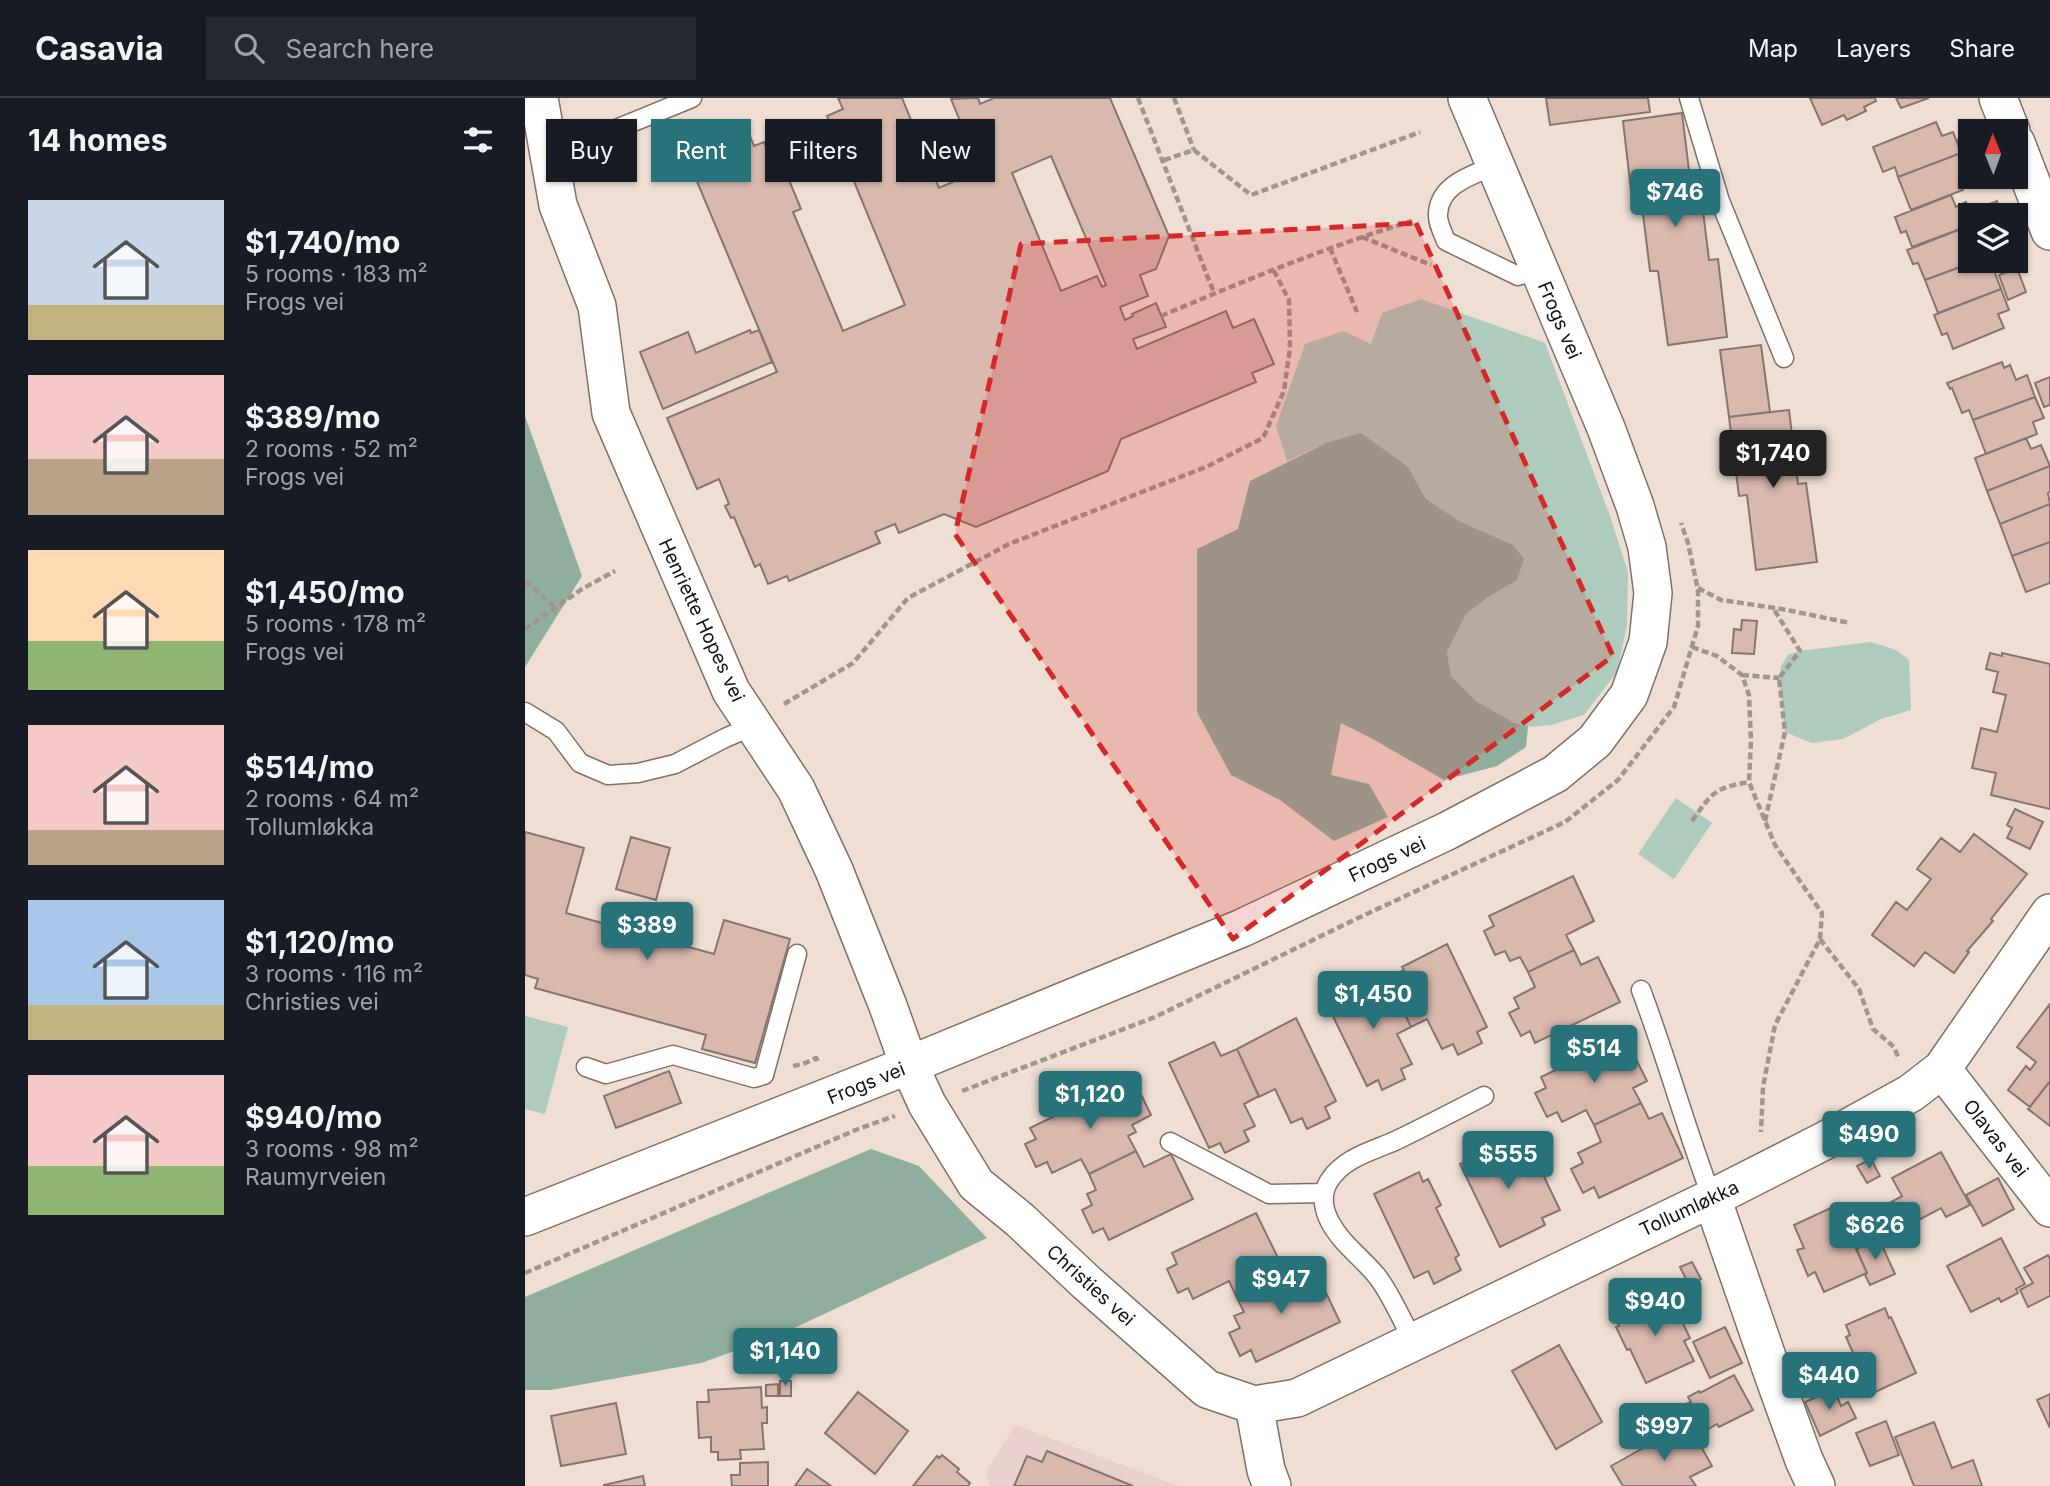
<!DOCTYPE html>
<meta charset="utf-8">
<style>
body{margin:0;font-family:Inter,sans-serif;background:#242831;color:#f1f3f6;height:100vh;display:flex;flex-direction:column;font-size:26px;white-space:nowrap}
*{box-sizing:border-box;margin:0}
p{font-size:23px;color:#9ea1a6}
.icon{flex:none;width:38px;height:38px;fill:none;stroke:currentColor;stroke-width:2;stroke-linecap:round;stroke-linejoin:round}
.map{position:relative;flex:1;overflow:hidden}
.side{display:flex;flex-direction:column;background:#171b24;width:525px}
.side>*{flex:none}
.hud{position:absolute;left:21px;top:21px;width:665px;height:63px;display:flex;gap:14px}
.needle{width:46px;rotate:359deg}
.buttons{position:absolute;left:1433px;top:21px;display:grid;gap:14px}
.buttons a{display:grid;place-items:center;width:70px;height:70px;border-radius:0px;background:#171b24;box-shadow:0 2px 5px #0004;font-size:35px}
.price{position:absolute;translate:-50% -60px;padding:0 16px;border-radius:7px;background:#287279;color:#fff;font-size:23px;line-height:46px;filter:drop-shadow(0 2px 4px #0008)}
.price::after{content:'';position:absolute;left:50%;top:42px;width:21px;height:16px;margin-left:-10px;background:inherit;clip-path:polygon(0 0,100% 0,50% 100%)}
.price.active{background:#222;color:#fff}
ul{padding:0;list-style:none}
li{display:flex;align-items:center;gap:21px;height:175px;padding:0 28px}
li span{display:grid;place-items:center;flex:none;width:196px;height:140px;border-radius:0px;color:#555}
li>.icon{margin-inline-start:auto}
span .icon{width:84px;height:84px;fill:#fffc;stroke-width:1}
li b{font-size:30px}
h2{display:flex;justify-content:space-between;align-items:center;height:84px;padding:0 28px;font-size:30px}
.chip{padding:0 24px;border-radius:0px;background:#171b24;box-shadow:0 2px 5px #0004;font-size:24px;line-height:63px}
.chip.active{background:#287279;color:#fff}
header{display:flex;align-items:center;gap:42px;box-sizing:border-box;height:98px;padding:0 35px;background:#171b24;border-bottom:2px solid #363941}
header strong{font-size:33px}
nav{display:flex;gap:38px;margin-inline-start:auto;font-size:24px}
.search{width:490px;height:63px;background:#242831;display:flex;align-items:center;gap:18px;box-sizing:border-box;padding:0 24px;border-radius:0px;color:#9ea1a6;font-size:26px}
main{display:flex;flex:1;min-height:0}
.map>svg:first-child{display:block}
.education{fill:#ebd0d0}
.green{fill:#afcbbd}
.forest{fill:#8fae9e}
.building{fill:#d9b8ae;stroke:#877570;stroke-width:2;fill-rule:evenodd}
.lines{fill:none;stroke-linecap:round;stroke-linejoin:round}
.service-casing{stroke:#7f7167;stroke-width:21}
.minor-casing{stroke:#7f7167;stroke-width:40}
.path{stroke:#a1958d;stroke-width:4.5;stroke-dasharray:7 3.5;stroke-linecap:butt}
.service{stroke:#fff;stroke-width:18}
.minor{stroke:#fff;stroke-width:37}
.marked{fill:#d62828;fill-opacity:0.2;stroke:#d62828;stroke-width:5;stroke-dasharray:14 9;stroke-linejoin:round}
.labels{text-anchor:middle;stroke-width:6;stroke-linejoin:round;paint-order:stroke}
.street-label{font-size:19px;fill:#18130f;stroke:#fff}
</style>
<header>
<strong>Casavia</strong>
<div class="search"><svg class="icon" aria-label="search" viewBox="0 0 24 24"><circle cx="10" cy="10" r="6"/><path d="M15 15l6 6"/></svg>Search here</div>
<nav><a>Map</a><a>Layers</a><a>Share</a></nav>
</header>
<main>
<section class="side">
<h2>14 homes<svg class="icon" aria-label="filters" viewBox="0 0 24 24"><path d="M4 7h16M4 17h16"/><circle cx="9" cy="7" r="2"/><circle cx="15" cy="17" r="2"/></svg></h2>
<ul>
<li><span style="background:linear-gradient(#c9d6e8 75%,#c2b280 0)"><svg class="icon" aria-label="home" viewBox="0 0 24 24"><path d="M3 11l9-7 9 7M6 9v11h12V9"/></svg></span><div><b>$1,740/mo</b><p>5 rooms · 183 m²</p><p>Frogs vei</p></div></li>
<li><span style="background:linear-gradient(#f6c9c9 60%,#b9a48a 0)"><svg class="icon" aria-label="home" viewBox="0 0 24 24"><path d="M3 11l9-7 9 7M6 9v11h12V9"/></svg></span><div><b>$389/mo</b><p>2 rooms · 52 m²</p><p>Frogs vei</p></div></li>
<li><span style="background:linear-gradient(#ffd9b3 65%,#8fb573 0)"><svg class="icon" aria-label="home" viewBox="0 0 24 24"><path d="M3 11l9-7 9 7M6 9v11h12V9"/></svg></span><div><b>$1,450/mo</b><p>5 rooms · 178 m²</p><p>Frogs vei</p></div></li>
<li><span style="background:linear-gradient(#f6c9c9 75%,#b9a48a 0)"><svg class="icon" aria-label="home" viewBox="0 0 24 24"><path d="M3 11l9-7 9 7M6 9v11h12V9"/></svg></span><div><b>$514/mo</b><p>2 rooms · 64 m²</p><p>Tollumløkka</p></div></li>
<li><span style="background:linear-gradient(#a9c7e8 75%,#c2b280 0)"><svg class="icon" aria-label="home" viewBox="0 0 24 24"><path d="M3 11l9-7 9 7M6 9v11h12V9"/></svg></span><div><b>$1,120/mo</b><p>3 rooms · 116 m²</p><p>Christies vei</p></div></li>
<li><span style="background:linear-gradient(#f6c9c9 65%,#8fb573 0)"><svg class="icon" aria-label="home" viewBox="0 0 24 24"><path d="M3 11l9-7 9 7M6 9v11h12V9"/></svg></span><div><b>$940/mo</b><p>3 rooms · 98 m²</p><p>Raumyrveien</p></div></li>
</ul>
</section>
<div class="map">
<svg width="1525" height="1388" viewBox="0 0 1525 1388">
<rect width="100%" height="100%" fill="#eeded3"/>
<path class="education" d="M490,1327L654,1388H465L461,1375Z"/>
<path class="green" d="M896,201L1020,245L1085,418L1103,474L1102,528L1092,574L1059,617L1026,627L1007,629L989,625L951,603L926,578L922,554L941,516L963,499L988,447L934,423L901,401L883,369L801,345L762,363L751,328L780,246L819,233L846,246L857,215Z
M1346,544L1371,552L1384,562L1386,612L1356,621L1318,641L1287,645L1260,634L1254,580L1256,568L1263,557L1275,553Z
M1151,700L1187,725L1149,781L1113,756Z
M0,918L43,929L20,1016L0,1011Z"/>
<path class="forest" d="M0,318L57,478L0,569Z
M836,335L883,369L901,401L934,423L988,447L999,461L992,482L963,499L941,516L922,554L926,578L951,603L989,625L1003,628L1001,649L972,668L919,682L846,640L816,625L806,677L844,686L863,719L809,743L755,702L706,677L672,614V451L713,431L725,383L801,345Z
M346,1051L394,1068L462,1140L252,1238L176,1265L26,1292H0V1199Z"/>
<path class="building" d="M313,0H377L414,90L455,72L426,1L453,0L455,6L469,0H585L644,138L631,171L615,177L623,198L595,209L600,222L608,218L607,216L631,205L641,229L608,241L612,251L701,213L708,230L729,221L749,266L727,275L731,284L596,341L583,373L451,429L419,416L374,435L370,426L350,434L355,445L264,483L262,478L243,486L235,466L230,469L209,419L206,420L200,408L204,406L194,381L172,391L142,320L252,274L168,74L185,67L176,46L221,28L229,48L239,44L244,56L252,53L276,111L268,114L318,233L380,207L302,18L318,11ZM526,58L581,187L577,189L572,178L536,193L487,75Z
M1021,0H1123L1125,14L1025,27Z
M1285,0H1350L1351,3L1339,9L1341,13L1322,22L1319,17L1297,27Z
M1371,0H1404L1376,10Z
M1157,15L1166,89L1175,88L1184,162L1193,161L1202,239L1143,247L1133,173H1125L1116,100L1107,101L1098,23Z
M1411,24L1417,38L1428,34L1436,55L1373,79L1370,69L1358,74L1348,49Z
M1446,37V65L1442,66L1432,42Z
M1436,55L1444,76L1434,81L1438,92L1386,112L1373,79Z
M1426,97L1431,109L1441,104L1446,117V127L1387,149L1381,133L1376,135L1370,119Z
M1472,103L1477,117H1456L1454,110Z
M1446,127V163H1451L1400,182L1393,165L1388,166L1382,152Z
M1452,163L1457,174L1468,170L1476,191L1413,215L1400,182Z
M1492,170L1501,194L1483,202L1474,177Z
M1476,191L1484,212L1473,216L1479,230L1428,251L1422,235L1417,237L1409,217Z
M225,232L226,235L234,232L247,264L138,311L115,254L163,234L171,255Z
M1236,247L1245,314L1204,319L1195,252Z
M1477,264L1479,270L1485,267L1491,282L1502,277L1510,299L1448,322L1444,312L1437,315L1427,290L1425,291L1422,285Z
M1525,279V307L1519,309L1510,285Z
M1510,299L1519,320L1508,324L1512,336L1461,356L1448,322Z
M1264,312L1273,386L1281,385L1292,464L1231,472L1222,397L1214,398L1204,319Z
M1501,340L1506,351L1516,347L1525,368L1462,393L1450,360Z
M1525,368V394L1523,395L1525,406L1475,426L1462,393Z
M1525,406V444L1487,458L1475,426Z
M1525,444V485L1501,494L1487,458Z
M1217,522L1232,523L1229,556L1207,555L1209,531L1216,532Z
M1465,555L1477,558V555L1525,566V711L1466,697L1471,675L1447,670L1456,630L1472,634L1481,597L1468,594L1473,574L1461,571Z
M1490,711L1518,724L1505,751L1482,740L1487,730L1482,727Z
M0,734L59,750L41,815L189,856L199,822L265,841L230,965L177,951L181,937L10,890L13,881L0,877Z
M1449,736L1502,776L1466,821L1468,823L1442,853L1444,854L1429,875L1400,854L1389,868L1347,837L1371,804L1382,812L1406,781L1392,771L1416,740L1435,754Z
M106,739L145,750L131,802L91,791Z
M1048,778L1069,823L1041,837L1049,852L1003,874L995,859L985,863L980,853L970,857L959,833L969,828L964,818Z
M922,846L962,929L952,934L957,945L933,957L928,946L917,951L902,921L886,929L862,880L879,872L877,869Z
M1049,852L1056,867L1073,859L1095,904L1010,945L1005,933L996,938L984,915L994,910L989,900L1010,889L1003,874Z
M846,882L850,889L864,882L886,929L872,936L887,966L876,971L880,981L857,992L853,982L842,988L801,904Z
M1525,906V983L1505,1009L1483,992L1501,968L1505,972L1511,964L1492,949Z
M771,920L811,1003L800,1009L805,1020L782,1031L777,1020L766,1025L750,991L734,999L712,951Z
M1100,939L1122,983L1108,990L1116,1005L1069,1027L1061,1012L1037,1024L1032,1014L1022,1019L1010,995L1021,990L1016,979Z
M689,944L696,958L712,951L734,998L719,1006L730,1028L719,1033L724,1043L700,1055L695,1045L684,1050L644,965Z
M144,973L156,1005L91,1030L79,998Z
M609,982L626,1017L607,1027L611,1034L603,1038L611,1053L564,1076L556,1061L527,1075L522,1064L511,1069L500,1046L511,1041L505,1030L589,989L590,992Z
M1525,983V1028L1503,1011Z
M1116,1005L1124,1021L1137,1015L1158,1060L1074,1100L1069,1089L1058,1095L1046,1071L1058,1065L1053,1055L1076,1044L1069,1027Z
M965,1039L970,1049L980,1044L994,1073L1012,1064L1035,1112L1017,1120L1020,1127L975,1149L935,1066L946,1061L941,1051Z
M611,1053L619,1069L646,1056L668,1101L584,1142L578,1130L568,1135L557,1112L567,1107L562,1096L571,1092L564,1076Z
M1416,1054L1445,1107L1421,1119L1416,1110L1375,1132L1361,1107L1377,1098L1367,1080Z
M1346,1061L1355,1078L1342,1085L1332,1068Z
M894,1074L898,1084L903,1081L916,1107L911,1110L934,1157L930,1160L936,1172L909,1186L903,1173L889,1180L849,1096Z
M1473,1080L1489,1111L1458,1128L1441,1097Z
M1312,1107L1320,1125L1327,1122L1334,1137L1327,1140L1342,1175L1299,1194L1290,1174L1283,1178L1272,1152L1279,1150L1269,1127Z
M731,1115L753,1160L750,1161L758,1176L711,1198L704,1183L668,1201L663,1190L653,1195L642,1171L652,1166L647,1155Z
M1476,1140L1500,1186L1491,1191L1493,1195L1476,1204L1474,1200L1446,1214L1422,1168Z
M1354,1141L1370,1176L1345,1187L1340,1177L1342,1175L1331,1151Z
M1523,1157L1525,1161V1198L1503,1209L1495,1192L1508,1185L1499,1170Z
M1167,1164L1176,1181L1164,1187L1155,1169Z
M759,1175L767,1191L793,1178L815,1224L731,1264L726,1252L715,1258L704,1235L715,1230L709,1218L719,1214L711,1198Z
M1137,1196L1147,1216L1152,1213L1165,1240L1159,1243L1169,1263L1121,1285L1105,1251L1102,1252L1091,1229L1094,1228L1090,1218Z
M1360,1210L1364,1220L1366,1219L1391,1275L1346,1296L1321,1239L1325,1237L1321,1227Z
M1200,1229L1217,1265L1185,1280L1168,1244Z
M1034,1247L1077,1324L1031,1351L987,1273Z
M1209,1277L1228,1312L1194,1329L1192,1326L1178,1334L1163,1305L1166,1304L1163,1299L1174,1293L1175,1295Z
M255,1283H266V1298H255Z
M253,1286V1298H241V1287Z
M236,1289L237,1310L242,1309V1325H237L239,1351L215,1352L216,1361L193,1362V1354H186V1339L174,1340L172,1304H184L183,1292Z
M1309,1291L1316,1308L1323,1304L1331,1320L1295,1338L1280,1304Z
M333,1294L383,1333L350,1376L300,1335Z
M1525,1296V1330L1512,1302Z
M91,1305L101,1356L36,1368L26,1318Z
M1361,1323L1374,1357L1345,1368L1331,1335Z
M1409,1324L1427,1370L1448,1362L1457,1388H1389L1370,1339Z
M1156,1329L1166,1348L1174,1345L1187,1368L1165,1379L1171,1388H1098L1086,1368Z
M522,1353L608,1388H489L502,1358L517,1364Z
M417,1357L434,1371L432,1374L445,1385L443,1388H388L412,1358L414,1360Z
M243,1364V1388H207L206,1377H215V1365Z
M282,1371L306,1388H270Z
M118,1378L120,1388H79V1387Z"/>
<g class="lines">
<g class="service-casing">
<path id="service" d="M1164,0L1195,103L1259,260
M25,58L167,0
M971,67C948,77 914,86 913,116C912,124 918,135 921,143L993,178L1013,172
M0,614L31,633L55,665L83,677L113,675L150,666L200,640L230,627
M1116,892C1142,961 1161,1031 1187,1100
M61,969L81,976L148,957L229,980L239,977L272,856
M645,1044L744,1096L798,1095
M888,1243C878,1224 864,1192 851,1177C836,1159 816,1145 805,1124C798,1111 796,1096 804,1083C819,1059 848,1053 872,1042C901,1028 930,1013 959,998"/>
</g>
<g class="minor-casing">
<path id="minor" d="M14,0L33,107L72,208L86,315L206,593L271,691L309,772L363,908L384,967L402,1006L451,1086L495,1122L562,1185L682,1291L729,1307L741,1372L747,1388
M1473,0L1486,33
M1491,45L1525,133
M1417,971L1525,1110
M1187,1100L1249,1279L1279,1362L1291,1388
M0,1119L384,967L717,830L922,733L1030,676L1070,643L1104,597L1123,544L1128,495L1122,449L1110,408L1081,330L942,0
M729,1307L772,1300L1187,1100L1301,1042L1386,995L1417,971L1525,815"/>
</g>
<path class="path" d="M613,0L689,195
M649,0L669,52
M639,62L669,52L726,97L895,34
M837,139L906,167
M805,150L832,214
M636,218C719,183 801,149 887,123
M0,483L31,510
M1173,490L1196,502L1257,511L1325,525
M0,531L57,491L90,473
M1167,549L1192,558L1217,577L1224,597L1226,643L1224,684L1250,747L1297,815L1295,841L1250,927L1238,989L1236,1034
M1217,577L1254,580
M259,606L328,565L383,500L484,446L681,369L738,340L759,293L765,250L764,202L748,171
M1167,723C1187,695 1189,690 1224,684
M1240,723L1260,634L1254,580L1275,553L1248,510
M1295,841L1334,891L1348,931L1369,949L1374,961
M268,968L278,966L291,960L293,964
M437,993L630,919L833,820L1040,724L1093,682L1149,609L1173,528V492L1163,445L1156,425
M0,1175L333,1031L370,1018"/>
<use href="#service" class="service"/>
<use href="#minor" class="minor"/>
</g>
<path class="marked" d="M891,125L1088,558L708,841L430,436L496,146Z"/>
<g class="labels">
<g class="street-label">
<text transform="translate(1035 222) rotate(67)" y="7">Frogs vei</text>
<text transform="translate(177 522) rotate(65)" y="7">Henriette Hopes vei</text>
<text transform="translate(862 761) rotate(-25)" y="7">Frogs vei</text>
<text transform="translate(341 985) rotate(-22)" y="7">Frogs vei</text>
<text transform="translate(1471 1040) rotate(52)" y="7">Olavas vei</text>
<text transform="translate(1164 1110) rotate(-25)" y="7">Tollumløkka</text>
<text transform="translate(566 1187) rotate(42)" y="7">Christies vei</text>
</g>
</g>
</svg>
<div class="buttons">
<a><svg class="needle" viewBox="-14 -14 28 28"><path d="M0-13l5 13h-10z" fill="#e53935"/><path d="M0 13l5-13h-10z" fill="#9ea1a6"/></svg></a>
<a><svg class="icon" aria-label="layers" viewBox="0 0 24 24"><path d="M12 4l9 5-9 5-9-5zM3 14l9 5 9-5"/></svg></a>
</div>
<b class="price" style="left:1150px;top:131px">$746</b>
<b class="price active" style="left:1248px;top:392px">$1,740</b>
<b class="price" style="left:122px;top:864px">$389</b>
<b class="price" style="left:848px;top:933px">$1,450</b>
<b class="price" style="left:1069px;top:987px">$514</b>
<b class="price" style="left:565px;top:1033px">$1,120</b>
<b class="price" style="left:1344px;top:1073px">$490</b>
<b class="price" style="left:983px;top:1093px">$555</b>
<b class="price" style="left:1350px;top:1164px">$626</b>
<b class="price" style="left:756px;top:1218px">$947</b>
<b class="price" style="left:1130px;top:1240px">$940</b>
<b class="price" style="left:260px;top:1290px">$1,140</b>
<b class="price" style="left:1304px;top:1314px">$440</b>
<b class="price" style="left:1139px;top:1365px">$997</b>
<div class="hud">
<a class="chip">Buy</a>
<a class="chip active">Rent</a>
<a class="chip">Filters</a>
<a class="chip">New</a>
</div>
</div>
</main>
